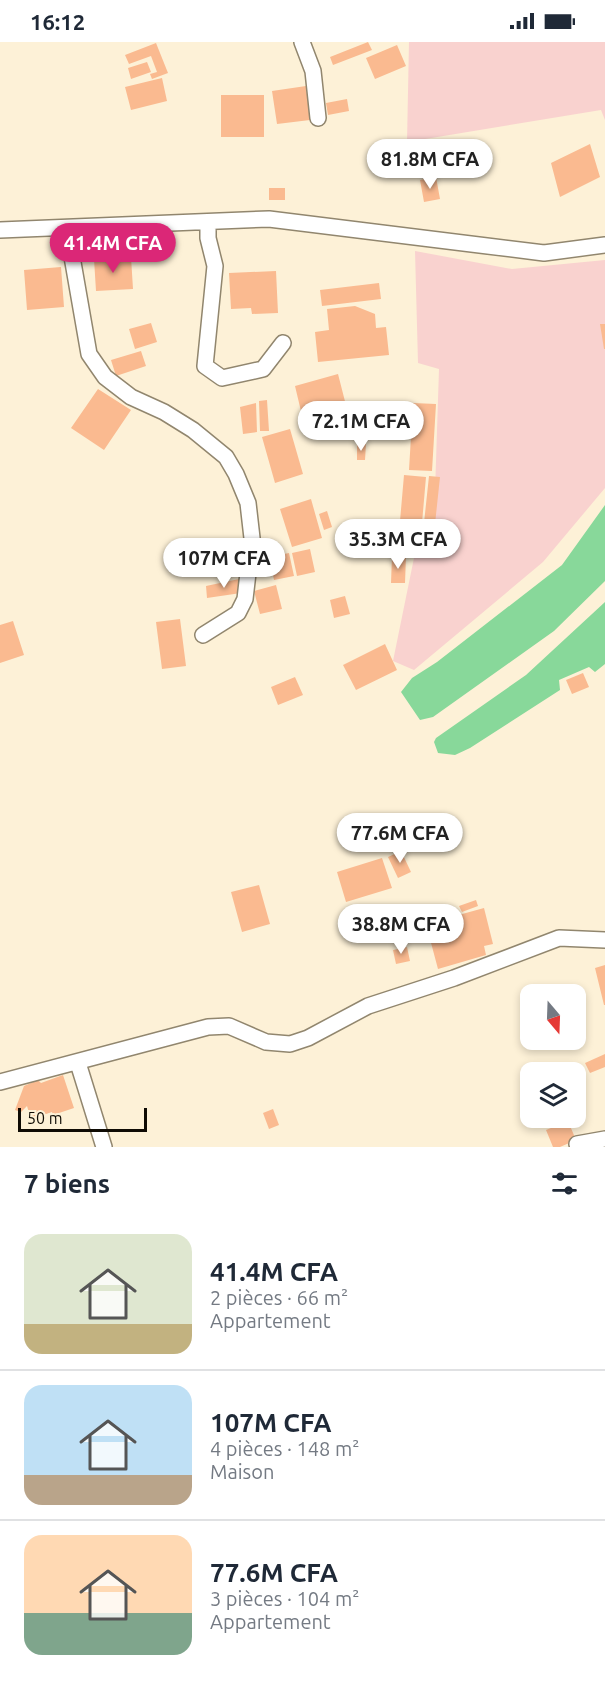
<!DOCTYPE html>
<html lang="fr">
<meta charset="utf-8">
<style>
body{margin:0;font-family:Ubuntu,sans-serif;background:#f6f6f7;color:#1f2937;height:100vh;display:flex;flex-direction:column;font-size:22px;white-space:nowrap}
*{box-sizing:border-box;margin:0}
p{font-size:20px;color:#747a83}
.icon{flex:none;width:33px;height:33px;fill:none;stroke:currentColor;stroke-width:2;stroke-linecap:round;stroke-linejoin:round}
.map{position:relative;height:1105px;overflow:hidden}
.details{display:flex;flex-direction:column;background:#fff;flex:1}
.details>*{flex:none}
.needle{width:39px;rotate:161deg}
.fabs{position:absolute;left:520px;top:942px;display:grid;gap:12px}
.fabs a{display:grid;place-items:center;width:66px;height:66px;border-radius:12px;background:#fff;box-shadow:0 3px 9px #0003;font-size:30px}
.scale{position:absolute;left:18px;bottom:15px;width:129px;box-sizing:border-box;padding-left:6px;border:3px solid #0f0b04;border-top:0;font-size:16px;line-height:21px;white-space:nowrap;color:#0f0b04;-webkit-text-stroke:4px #fdf1d7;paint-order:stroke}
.price{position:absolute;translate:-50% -51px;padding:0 14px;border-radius:21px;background:#fff;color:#222;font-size:20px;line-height:39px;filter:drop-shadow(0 2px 3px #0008)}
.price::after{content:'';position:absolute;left:50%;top:36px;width:18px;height:14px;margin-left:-9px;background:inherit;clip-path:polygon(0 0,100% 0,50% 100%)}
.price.on{background:#db2777;color:#fff}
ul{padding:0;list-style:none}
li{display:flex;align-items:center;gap:18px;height:150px;padding:0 24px}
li+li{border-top:2px solid #e0e1e3}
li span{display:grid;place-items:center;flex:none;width:168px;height:120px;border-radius:18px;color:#555}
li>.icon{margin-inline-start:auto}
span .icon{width:72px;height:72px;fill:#fffc;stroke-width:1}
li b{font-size:26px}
h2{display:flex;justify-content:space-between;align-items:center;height:72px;padding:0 24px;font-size:26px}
.status{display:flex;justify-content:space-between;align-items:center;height:42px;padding:0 30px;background:#fff;direction:ltr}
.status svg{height:16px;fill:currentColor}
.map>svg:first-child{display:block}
.green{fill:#f9d2cf}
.water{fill:#88d89a}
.building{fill:#faba90}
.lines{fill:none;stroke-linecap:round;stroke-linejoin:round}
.minor-casing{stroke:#91866e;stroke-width:18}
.minor{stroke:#fff;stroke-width:15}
</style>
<div class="status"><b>16:12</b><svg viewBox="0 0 49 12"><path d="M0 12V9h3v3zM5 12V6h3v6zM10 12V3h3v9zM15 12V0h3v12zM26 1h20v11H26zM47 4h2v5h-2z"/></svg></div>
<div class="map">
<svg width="605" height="1105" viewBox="0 0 605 1105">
<rect width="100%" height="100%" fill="#fdf1d7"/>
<path class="green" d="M409,0H605V78L601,68L407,100Z
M415,209L512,227L605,218V446L543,520L414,628L393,619L415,511L433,512L439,327L418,321Z"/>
<path class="water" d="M605,463V539L554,589L433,675L420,678L401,650L412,636L437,620L562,523Z
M605,560V622L595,630L589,625L559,638L560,648L470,706L455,713L438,711L434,700L436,696L526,633Z"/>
<path class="building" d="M368,0L372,8L333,23L330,15Z
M156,1L168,31L152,37L150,32L157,30L151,14L129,22L125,13Z
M397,3L406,24L375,37L366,16Z
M147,20L151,30L131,37L128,26Z
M162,36L167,59L131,68L125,45Z
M306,44L310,78L277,82L272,49Z
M221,53H264V95H221Z
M347,57L349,69L328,73L326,61Z
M590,102L600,135L560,155L551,121Z
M436,135L440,157L424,160L420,138Z
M269,146H285V158H269Z
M131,215L133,247L96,249L94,217Z
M61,225L64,265L27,268L24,228Z
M276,229L278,271L252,272L251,266L231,267L229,231Z
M379,241L381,257L322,264L320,248Z
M355,264L375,272L376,286L386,285L389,313L318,320L315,290L329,288L327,267Z
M151,281L157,300L135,307L129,287Z
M600,282H605V307H604Z
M141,309L146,324L116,334L111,318Z
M338,332L349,375L305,386L295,344Z
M98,347L131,368L104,408L71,386Z
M267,358L269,389H260L259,359Z
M256,361L257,390L243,392L240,365Z
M413,361L436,362L432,429L409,428Z
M290,387L303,432L275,441L262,395Z
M357,402H366L365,418H357Z
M404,433L426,435L422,481L400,479Z
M429,434L440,435L435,482L424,481Z
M311,457L322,496L292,505L280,467Z
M327,469L332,485L324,488L319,472Z
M399,482H422L420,507H398Z
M424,482L435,484L432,509L421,508Z
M310,507L315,530L297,534L292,511Z
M289,511L294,534L274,538L269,515Z
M392,514H406L405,541H391Z
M239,537L241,551L207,556L206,544Z
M276,543L282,567L260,572L254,549Z
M345,554L350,572L334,576L330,558Z
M180,577L186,624L162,627L156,580Z
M13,579L24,613L0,621V583Z
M385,602L397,628L356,648L343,623Z
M583,631L589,645L572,652L566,638Z
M295,635L303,653L278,663L271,645Z
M401,809L411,830L398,836L388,815Z
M382,816L392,846L346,860L337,830Z
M259,843L270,882L242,890L231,850Z
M476,858L478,864L462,870L459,864Z
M484,866L493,902L484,904L486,913L438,927L426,882Z
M407,905L410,919L396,922L393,908Z
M605,923V963H604L595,926Z
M605,1012V1025L590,1031L585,1021Z
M63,1033L74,1066L53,1073L52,1070L31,1077L27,1064L21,1070L15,1068L24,1044L38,1038L41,1041Z
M273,1067L279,1083L269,1087L263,1071Z
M568,1079L576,1098L560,1105H553L546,1088Z"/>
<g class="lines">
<g class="minor-casing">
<path id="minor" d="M302,0L313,29L318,76
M208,180V196L215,224L205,324L222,336L263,327L283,301
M67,186L89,312L105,335L131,355L164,370L193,388L226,415L236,432L248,461L252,496L245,557L238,571L203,593
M0,188L269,177L544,211L605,203
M78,1021L104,1105
M0,1040L208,985L229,984L266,1000L290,1002L308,996L368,964L454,936L559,896L605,898
M577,1102L605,1097"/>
</g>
<use href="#minor" class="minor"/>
</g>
</svg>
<div class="fabs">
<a><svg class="needle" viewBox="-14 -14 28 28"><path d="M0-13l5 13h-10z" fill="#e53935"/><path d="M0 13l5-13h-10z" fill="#747a83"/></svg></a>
<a><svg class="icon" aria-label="layers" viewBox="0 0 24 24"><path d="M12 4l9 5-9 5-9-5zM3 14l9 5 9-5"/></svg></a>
</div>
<div class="scale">50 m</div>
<b class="price" style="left:430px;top:148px">81.8M CFA</b>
<b class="price on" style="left:113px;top:232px">41.4M CFA</b>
<b class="price" style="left:361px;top:410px">72.1M CFA</b>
<b class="price" style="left:398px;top:528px">35.3M CFA</b>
<b class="price" style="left:224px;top:547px">107M CFA</b>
<b class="price" style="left:400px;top:822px">77.6M CFA</b>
<b class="price" style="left:401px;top:913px">38.8M CFA</b>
</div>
<section class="details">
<h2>7 biens<svg class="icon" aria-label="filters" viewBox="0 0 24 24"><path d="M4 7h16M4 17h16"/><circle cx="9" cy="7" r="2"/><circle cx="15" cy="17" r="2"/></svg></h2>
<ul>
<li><span style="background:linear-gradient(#dfe7d0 75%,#c2b280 0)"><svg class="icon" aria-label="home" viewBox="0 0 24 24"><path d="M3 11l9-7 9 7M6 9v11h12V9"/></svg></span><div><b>41.4M CFA</b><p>2 pièces · 66 m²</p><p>Appartement</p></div></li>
<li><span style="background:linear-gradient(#bfe0f5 75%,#b9a48a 0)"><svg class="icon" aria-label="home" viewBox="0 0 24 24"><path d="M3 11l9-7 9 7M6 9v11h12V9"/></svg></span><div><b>107M CFA</b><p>4 pièces · 148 m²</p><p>Maison</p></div></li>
<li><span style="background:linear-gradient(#ffd9b3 65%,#7fa58c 0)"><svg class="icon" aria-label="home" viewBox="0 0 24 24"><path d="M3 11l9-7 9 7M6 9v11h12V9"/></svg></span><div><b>77.6M CFA</b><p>3 pièces · 104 m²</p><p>Appartement</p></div></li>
</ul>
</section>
